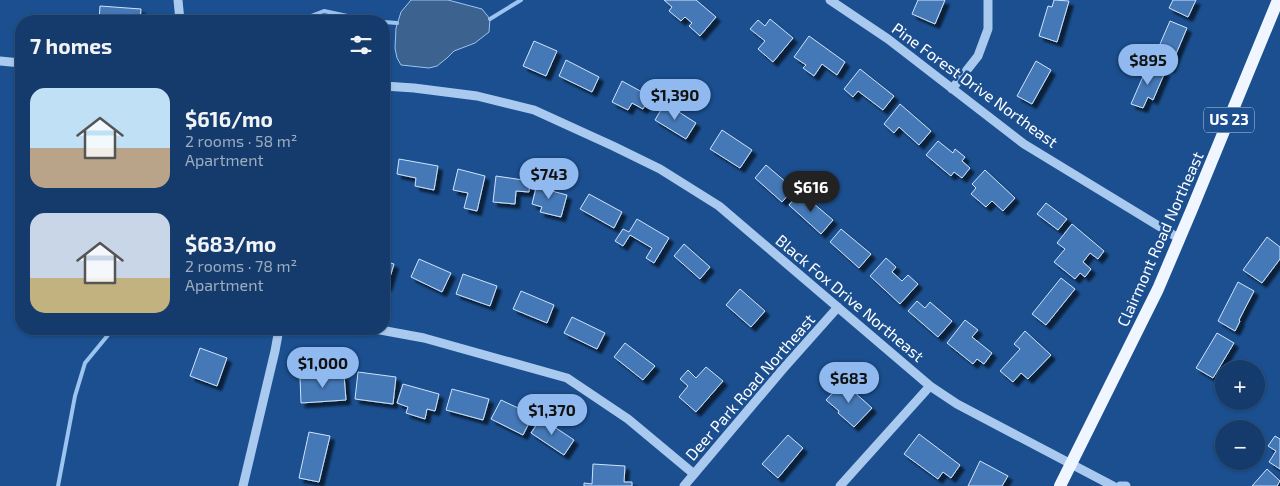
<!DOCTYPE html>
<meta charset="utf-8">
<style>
body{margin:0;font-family:"Exo 2",sans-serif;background:#1d4271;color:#f1f3f6;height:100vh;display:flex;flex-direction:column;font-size:19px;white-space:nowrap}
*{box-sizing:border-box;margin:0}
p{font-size:16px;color:#9dadc1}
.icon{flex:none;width:28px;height:28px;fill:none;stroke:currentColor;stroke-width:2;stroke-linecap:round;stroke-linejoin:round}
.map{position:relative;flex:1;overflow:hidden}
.side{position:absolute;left:15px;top:15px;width:375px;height:320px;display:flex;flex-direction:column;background:#143b6b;border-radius:20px;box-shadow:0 1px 4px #0004,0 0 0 1px #33557e}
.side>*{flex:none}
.controls{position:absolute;left:1215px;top:360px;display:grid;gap:10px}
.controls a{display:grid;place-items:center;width:50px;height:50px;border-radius:50%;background:#143b6b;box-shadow:0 1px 4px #0004,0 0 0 1px #33557e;font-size:25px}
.price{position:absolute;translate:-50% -42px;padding:0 11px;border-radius:18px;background:#90b9f0;color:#111;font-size:16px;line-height:32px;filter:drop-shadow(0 1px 2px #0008)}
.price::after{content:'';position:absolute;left:50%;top:30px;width:15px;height:11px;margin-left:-8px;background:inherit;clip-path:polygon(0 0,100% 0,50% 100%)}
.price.on{background:#222;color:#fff}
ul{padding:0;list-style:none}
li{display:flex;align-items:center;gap:15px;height:125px;padding:0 15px}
li span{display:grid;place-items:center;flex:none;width:140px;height:100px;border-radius:15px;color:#555}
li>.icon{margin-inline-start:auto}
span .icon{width:60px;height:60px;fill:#fffc;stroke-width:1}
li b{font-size:21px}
h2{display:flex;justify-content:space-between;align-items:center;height:60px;padding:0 15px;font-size:21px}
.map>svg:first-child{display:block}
.water{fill:#3c6290;stroke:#9cc4f0}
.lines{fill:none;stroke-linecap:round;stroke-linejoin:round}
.stream{stroke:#9cc4f0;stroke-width:4}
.building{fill:#4478b7;stroke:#cfe3fa;filter:url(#shadow)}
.minor{stroke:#a9c9ee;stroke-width:9}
.major{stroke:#f0f6ff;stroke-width:12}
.labels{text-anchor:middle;stroke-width:5;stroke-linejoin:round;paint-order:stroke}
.shield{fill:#1b4f8f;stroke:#bbcadd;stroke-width:1}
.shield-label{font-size:15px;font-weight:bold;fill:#fff}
.street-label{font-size:16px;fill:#fff;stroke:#1b4f8f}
</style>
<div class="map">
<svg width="1280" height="486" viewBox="0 0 1280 486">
<defs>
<filter id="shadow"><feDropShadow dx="4.5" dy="4.5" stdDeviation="1" flood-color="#0009"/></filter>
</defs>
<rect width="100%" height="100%" fill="#1b4f8f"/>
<path class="water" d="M411,0H448L482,9L490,19L489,32L475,43L454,51L447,58L437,66L429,68L401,65L397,58L395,48L396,28L401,12Z"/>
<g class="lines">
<path class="stream" d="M490,19L521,0
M298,21L324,11L366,20L381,21
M384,22L397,23
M58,486L75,396L85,363L113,329"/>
</g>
<path class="building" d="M664,0H696L716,17L700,36L689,26L692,23L685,17L681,21L669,11L672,7Z
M918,0H945L935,24L912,14Z
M1054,0L1069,1L1057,42L1039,36L1048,6L1052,7Z
M1173,0H1196L1188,17L1169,8Z
M100,6L141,9L140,21H99Z
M770,19L793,38L773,62L758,49L765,41L750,29L758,20L765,26Z
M1170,21L1187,28L1170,68L1145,58L1150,48L1157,51Z
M809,36L845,62L837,75L822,64L814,76L803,68L806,65L794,57Z
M534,41L557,51L546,76L523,66Z
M566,60L599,77L592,92L559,76Z
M1036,61L1051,70L1032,104L1017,96Z
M1148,65L1165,72L1153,100L1148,97L1143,108L1131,104Z
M860,69L894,96L883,110L858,91L853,97L844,89Z
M622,81L642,92L645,85L654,89L643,109L632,103L628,110L612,102Z
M665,103L696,123L686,139L655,120Z
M900,104L931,131L919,145L899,127L894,133L884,124Z
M722,130L752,150L740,168L710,149Z
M938,141L953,153L955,149L965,157L962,161L970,168L962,178L954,172L951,176L926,155Z
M399,159L438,166L434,190L415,186L416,178L397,174Z
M766,165L794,189L782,202L755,178Z
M458,169L485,176L477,211L464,208L468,193L453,190Z
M985,170L1015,198L1003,211L992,201L986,207L971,194L976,188L972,184Z
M496,176L530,181L529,192L516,191L515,204L493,202Z
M538,180L550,183L548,190L567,195L561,217L540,212L542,207L532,204Z
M800,192L833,220L821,234L789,205Z
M589,194L622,212L614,228L580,209Z
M1046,203L1067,219L1058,230L1037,214Z
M637,219L669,238L654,263L646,258L652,248L630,235L623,246L615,241L623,229L629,232Z
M1072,224L1104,251L1098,259L1090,253L1083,262L1091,269L1085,277L1080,273L1075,279L1054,262L1065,249L1057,243Z
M841,229L871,254L859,268L830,242Z
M1267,237L1280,247V259L1262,283L1243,270Z
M684,244L710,267L700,279L674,256Z
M886,258L896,267L892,272L902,281L908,275L918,284L900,304L870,276Z
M419,259L451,273L442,292L411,277Z
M384,261L394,264L387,287L384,286Z
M463,274L497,286L490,306L456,294Z
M1061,278L1075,289L1046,325L1032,314Z
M1238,282L1254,291L1239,320L1240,321L1235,331L1218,321Z
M740,289L765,311L751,327L726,305Z
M521,291L554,305L547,323L513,309Z
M917,301L925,308L930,302L952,321L938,337L908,311Z
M572,317L605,333L597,349L564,333Z
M965,320L978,330L972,337L992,353L984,364L977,359L973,364L947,343Z
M1025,331L1051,355L1028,379L1021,373L1013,382L1000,371L1020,349L1014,344Z
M1217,333L1234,343L1213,378L1196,368Z
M625,343L655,366L643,380L614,357Z
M200,348L227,358L217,386L190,376Z
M706,367L723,381L696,412L679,397L688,386L680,379L688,370L696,378Z
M358,372L396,377L393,404L355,399Z
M344,375L346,400L301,403L300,378Z
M843,382L872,408L854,427L838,413L839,411L826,400Z
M403,384L439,394L435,411L427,409L425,419L406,413L408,407L397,403Z
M452,389L489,399L483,420L446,410Z
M501,400L533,415L523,435L491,419Z
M541,418L574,440L564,455L531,433Z
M309,432L330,436L319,482L299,478Z
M919,434L960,465L951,478L943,472L938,479L904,454Z
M788,435L803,448L778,478L762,464Z
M1275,436L1280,439V469L1269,462L1276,451L1268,446Z
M980,461L1008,476L1002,486H968Z
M593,464L625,466L624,482H632V486H584V483L592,484Z
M1267,469L1280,481L1277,486H1252Z"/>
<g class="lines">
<path class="minor" d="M178,0L180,21
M830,0L888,39L1024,144L1180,239
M0,61L21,63
M384,86L414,88L477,96L534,110L613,146L660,169L719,206L930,386L957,404L1113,486
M952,89L978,56L988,29V0
M375,329L424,338L567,378L628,419L694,474
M243,486L275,351L279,329
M684,486L782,370L838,307
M840,486L930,386
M1120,486H1126"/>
<path class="major" d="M1060,486L1158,289L1192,209L1278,0"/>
</g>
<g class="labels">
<rect class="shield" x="1204" y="107.5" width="50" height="25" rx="4"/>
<g class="shield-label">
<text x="1229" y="125">US 23</text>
</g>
<g class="street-label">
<text transform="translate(975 85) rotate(36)" y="6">Pine Forest Drive Northeast</text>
<text transform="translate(1160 239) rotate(-66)" y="6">Clairmont Road Northeast</text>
<text transform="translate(850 298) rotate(40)" y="6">Black Fox Drive Northeast</text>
<text transform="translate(750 387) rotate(-49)" y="6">Deer Park Road Northeast</text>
</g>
</g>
</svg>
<div class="controls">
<a>+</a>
<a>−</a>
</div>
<b class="price" style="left:1148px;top:86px">$895</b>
<b class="price" style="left:675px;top:121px">$1,390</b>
<b class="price" style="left:549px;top:200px">$743</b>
<b class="price on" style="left:811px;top:213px">$616</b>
<b class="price" style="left:323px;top:389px">$1,000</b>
<b class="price" style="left:849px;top:404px">$683</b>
<b class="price" style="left:552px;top:436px">$1,370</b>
<section class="side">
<h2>7 homes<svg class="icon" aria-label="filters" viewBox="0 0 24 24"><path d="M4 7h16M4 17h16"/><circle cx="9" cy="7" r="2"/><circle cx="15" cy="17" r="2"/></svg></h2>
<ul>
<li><span style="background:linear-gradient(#bfe0f5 60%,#b9a48a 0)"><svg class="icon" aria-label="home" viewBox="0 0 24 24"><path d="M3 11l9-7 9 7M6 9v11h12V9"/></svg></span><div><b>$616/mo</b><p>2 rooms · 58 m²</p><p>Apartment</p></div></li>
<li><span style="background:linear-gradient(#c9d6e8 65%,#c2b280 0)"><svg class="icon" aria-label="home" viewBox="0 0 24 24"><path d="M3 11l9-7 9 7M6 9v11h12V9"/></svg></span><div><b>$683/mo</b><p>2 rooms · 78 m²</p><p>Apartment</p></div></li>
</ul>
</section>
</div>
